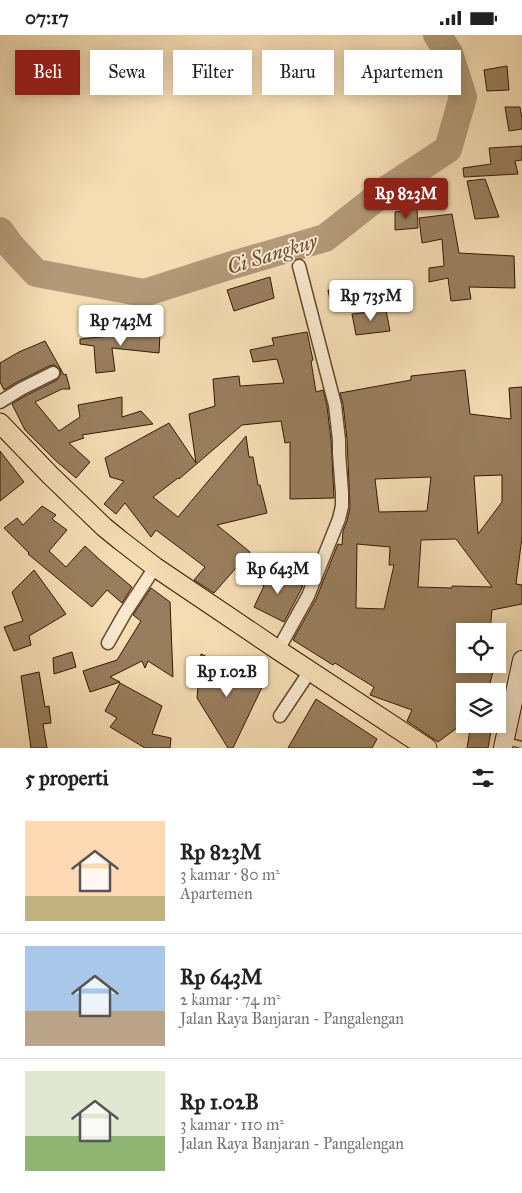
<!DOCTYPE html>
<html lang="id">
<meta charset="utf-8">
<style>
body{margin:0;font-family:"IM FELL Great Primer",serif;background:#f6f6f6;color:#222;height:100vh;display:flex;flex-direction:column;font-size:19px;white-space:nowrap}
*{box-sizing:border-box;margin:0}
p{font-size:16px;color:#767676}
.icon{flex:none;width:28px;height:28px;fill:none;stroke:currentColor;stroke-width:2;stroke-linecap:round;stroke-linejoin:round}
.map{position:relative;height:713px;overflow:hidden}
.details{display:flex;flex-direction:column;background:#fff;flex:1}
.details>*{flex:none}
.top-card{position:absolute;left:15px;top:15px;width:492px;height:45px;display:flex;gap:10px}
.buttons{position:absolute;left:456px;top:588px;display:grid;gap:10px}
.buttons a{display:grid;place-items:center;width:50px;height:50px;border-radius:0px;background:#fff;box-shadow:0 2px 12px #0003;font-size:25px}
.price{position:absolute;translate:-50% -42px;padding:0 11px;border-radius:5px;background:#fff;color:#222;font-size:16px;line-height:32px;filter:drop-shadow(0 1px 2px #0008)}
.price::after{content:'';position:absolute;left:50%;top:30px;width:15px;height:11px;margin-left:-8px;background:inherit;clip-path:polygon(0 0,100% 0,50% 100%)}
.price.active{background:#8f2418;color:#fff}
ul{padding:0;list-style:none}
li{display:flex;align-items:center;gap:15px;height:125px;padding:0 25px}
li+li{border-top:1px solid #e0e0e0}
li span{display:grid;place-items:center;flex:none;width:140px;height:100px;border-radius:0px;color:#555}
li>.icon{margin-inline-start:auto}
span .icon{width:60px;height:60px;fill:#fffc;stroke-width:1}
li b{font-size:21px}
h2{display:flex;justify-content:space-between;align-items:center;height:60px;padding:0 25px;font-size:21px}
.pill{padding:0 18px;border-radius:0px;background:#fff;box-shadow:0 2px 12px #0003;font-size:18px;line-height:45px}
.pill.active{background:#8f2418;color:#fff}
.status{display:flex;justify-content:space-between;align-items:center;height:35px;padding:0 25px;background:#fff;direction:ltr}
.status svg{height:14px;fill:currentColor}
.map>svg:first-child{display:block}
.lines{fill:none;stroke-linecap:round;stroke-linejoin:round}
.river{stroke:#b39977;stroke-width:28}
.building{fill:#997e5e;stroke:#361802;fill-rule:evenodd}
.lane-casing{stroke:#66492e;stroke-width:9}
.street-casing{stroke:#66492e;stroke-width:15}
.secondary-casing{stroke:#361802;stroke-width:20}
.primary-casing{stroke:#361802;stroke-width:21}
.lane{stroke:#f8e8ce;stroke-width:6}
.street{stroke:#f8e8ce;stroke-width:12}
.secondary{stroke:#f8e8ce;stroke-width:18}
.primary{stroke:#f4dcb3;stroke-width:19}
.labels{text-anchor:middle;stroke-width:4;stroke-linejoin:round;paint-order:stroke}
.water-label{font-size:21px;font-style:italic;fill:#684c31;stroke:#f8e8ce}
</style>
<div class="status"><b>07:17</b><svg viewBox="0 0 49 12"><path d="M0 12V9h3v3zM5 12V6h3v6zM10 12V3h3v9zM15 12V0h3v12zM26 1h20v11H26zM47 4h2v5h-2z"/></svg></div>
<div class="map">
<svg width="522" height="713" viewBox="0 0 522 713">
<rect width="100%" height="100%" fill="#f4dcb3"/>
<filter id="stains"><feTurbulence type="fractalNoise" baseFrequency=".004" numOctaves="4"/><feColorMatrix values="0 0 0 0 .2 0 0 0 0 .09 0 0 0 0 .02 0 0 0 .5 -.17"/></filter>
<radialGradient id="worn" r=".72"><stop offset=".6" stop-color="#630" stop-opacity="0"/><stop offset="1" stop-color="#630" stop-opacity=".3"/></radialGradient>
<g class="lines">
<path class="river" d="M0,196L10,210L36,238L144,258L229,231L325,203L389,153L448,114L463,62L449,18L437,0"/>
</g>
<path class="building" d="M507,31L509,55L487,56L484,35Z
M505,72H520L522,84V94L509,96Z
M522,111V125L515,126L518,139L464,142L463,133L491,129L489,113Z
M485,144L499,182L475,184L467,146Z
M417,174L418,193L395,195V177Z
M452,179L459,218L514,221L515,253L469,252L471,264L451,266L448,243L429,247V233L444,231L442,204L422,208L419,183Z
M270,242L274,263L234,276L227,255Z
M348,254L350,268L331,270L328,255Z
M386,275L390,296L356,300L352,279Z
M130,297L160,298L159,318L112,313L115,336L96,338L94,311L80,309V304L130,299Z
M307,297L313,325L311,326L316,357L323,355L327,371L331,405L334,463L290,464V407L285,408L281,386L242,390L179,444L178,443L153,462L178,482L246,401L249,422H253L258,450H260L267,478L217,490L250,517L214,558L194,545L205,532L156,495L151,502L125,468L116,479L104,469L124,446L110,442L105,423L169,388L196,428L189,379L215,371L213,344L239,341L240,351L284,348L277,324L253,327L250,315L274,310L272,303Z
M45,306L64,340L66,339L70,354H62L35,367L59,396L80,382L78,370L122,362V382L141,376L153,389L82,400L84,403L69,408L90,427L76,443L56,426L25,395L12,369L25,361L57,345L61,339L60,334L54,330L49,331L17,347L4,355L0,347V328L19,317Z
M465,335L470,379L511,384L509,353L522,352V502L516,549L522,550V569L492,575L490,596H465V629H495L488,656H465V687L438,707L407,686L412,675L370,660L374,652L335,628L333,630L293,605L316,564L338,509L342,510L343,496L347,486L350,473L347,404L343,369L340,358L411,345V341ZM502,440V467L478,499L474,441ZM431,442L427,476L379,477L375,444ZM456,504L492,552L452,551V553L418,552L421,505ZM357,509L390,512L389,530H394L384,574L356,573Z
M0,416L24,447L0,466Z
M42,471L56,480L52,484L67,495L49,516L66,532L85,511L100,525L132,552L122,568L107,555L92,572L28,519L29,518L4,493L17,483L23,490Z
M268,534L303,551L284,587L254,572L264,551L261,549Z
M34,535L66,579L29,601L31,610L14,616L4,592L23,586L12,557Z
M151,553L170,567L173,642L148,626L145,633L142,626L110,642L120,647L90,657L83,636L117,625L141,586L133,580Z
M72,617L76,632L54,639L53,623Z
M201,619L264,648L233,713H228L197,663Z
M39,637L45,672L49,671L51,688L43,689L47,713H31L21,641Z
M120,648L162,671L152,699L171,703L170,713H145L110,692L117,683L105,676Z
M316,664L377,704L372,713H288Z
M471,689H484L491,696L488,713H467Z"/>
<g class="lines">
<g class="lane-casing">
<path id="lane" d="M506,706L522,710"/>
</g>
<g class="street-casing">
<path id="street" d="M0,367L21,354L53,338
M108,608L125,578L155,532
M278,615L308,561L339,484L342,471V458L339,418V405L335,370L299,231
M280,681L310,636"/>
</g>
<g class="secondary-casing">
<path id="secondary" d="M503,713L522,625"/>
</g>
<g class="primary-casing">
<path id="primary" d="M0,388L50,440L104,492L120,505L155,532L278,615L427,713"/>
</g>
<use href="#lane" class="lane"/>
<use href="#street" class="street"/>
<use href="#secondary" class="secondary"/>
<use href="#primary" class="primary"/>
</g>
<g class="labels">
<g class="water-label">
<text transform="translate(272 219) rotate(-17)" y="7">Ci Sangkuy</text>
</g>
</g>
<rect width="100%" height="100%" filter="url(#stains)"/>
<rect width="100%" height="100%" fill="url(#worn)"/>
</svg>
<div class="buttons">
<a><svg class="icon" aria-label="locate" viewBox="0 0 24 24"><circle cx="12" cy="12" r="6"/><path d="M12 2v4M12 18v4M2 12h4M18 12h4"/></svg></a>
<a><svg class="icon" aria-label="layers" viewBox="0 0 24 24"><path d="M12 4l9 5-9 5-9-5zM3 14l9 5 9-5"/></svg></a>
</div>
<b class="price active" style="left:406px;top:185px">Rp 823M</b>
<b class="price" style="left:371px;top:287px">Rp 735M</b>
<b class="price" style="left:121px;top:312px">Rp 743M</b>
<b class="price" style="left:278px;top:560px">Rp 643M</b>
<b class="price" style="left:227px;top:663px">Rp 1.02B</b>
<div class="top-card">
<a class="pill active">Beli</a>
<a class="pill">Sewa</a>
<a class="pill">Filter</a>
<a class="pill">Baru</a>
<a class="pill">Apartemen</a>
</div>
</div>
<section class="details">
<h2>5 properti<svg class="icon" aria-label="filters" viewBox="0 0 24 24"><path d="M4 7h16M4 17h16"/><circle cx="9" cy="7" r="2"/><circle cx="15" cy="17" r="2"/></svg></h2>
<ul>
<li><span style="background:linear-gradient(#ffd9b3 75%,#c2b280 0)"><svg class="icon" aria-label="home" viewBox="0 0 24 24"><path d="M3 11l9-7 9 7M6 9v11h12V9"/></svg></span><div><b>Rp 823M</b><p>3 kamar · 80 m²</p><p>Apartemen</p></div></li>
<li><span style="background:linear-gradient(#a9c7e8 65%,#b9a48a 0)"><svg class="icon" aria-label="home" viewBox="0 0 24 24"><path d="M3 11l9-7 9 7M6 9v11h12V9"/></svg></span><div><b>Rp 643M</b><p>2 kamar · 74 m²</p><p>Jalan Raya Banjaran - Pangalengan</p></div></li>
<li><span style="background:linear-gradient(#dfe7d0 65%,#8fb573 0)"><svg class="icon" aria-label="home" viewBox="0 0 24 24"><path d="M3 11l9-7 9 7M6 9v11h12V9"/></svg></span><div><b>Rp 1.02B</b><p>3 kamar · 110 m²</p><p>Jalan Raya Banjaran - Pangalengan</p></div></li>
</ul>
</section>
